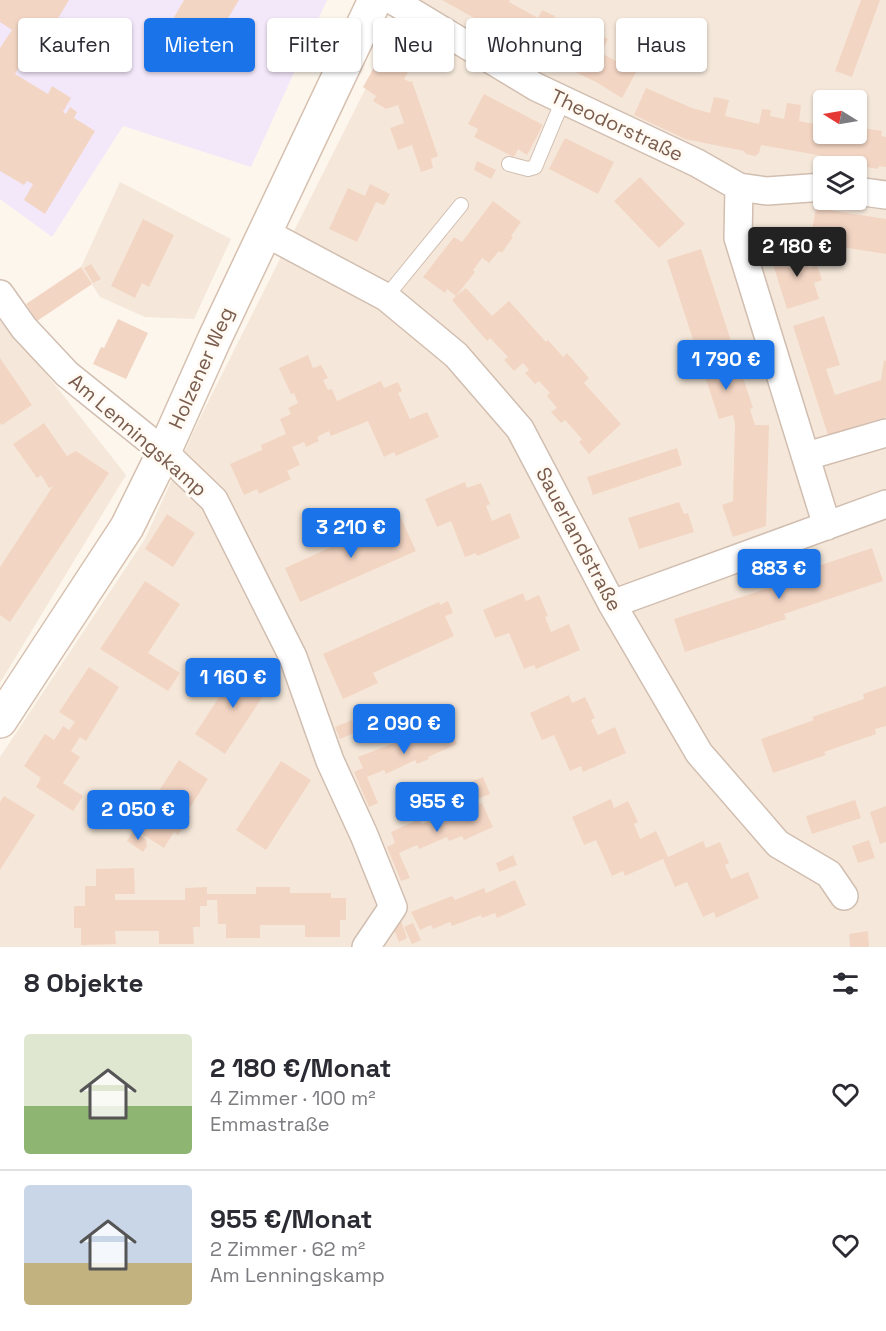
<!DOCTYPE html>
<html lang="de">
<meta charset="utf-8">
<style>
body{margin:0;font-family:"Space Grotesk",sans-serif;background:#f2f2f3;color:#2b2b33;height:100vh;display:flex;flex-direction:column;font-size:22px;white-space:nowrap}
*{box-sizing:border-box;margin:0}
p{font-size:20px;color:#7c7c81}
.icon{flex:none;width:33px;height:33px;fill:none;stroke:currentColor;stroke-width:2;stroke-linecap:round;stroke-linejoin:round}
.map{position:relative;height:947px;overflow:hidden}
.drawer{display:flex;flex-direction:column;background:#fff;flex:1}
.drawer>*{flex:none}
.hud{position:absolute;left:18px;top:18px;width:850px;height:54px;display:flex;gap:12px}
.needle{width:39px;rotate:281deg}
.buttons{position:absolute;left:813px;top:90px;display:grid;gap:12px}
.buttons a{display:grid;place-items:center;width:54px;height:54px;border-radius:6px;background:#fff;box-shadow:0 2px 4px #0004;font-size:30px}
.price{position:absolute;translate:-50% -51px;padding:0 14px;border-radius:6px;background:#1a73e8;color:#fff;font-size:20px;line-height:39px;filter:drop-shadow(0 2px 3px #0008)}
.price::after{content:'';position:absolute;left:50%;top:36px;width:18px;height:14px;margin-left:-9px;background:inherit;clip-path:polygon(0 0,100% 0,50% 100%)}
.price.selected{background:#222;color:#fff}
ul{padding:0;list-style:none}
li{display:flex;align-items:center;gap:18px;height:150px;padding:0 24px}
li+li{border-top:2px solid #e1e1e2}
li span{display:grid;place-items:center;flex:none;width:168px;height:120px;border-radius:6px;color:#555}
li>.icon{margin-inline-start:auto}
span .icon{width:72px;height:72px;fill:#fffc;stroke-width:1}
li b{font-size:26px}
h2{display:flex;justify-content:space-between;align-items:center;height:72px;padding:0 24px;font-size:26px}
.chip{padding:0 21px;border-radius:6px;background:#fff;box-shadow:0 2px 4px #0004;font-size:21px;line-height:54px}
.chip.selected{background:#1a73e8;color:#fff}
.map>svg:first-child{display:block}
.residential{fill:#f5e8da;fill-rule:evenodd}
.education{fill:#f3e8fa}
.building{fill:#f3d5c3}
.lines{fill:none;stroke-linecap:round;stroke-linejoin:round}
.service-casing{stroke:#d1beb0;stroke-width:16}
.minor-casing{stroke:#d1beb0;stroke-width:30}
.secondary-casing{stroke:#d6c0b0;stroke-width:36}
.service{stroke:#fff;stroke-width:14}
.minor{stroke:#fff;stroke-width:27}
.secondary{stroke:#fff;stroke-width:33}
.labels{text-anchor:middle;stroke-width:6;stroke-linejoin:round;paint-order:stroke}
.street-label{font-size:20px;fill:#7a5c4d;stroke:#fffaf3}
</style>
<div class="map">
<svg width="886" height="947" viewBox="0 0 886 947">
<rect width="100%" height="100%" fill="#fdf6ec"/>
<path class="residential" d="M410,0H886V947H0V757L145,539L198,422ZM824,100H856V134H824ZM824,166H856V200H824Z
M120,182L231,239L194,319L145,317L100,297L81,267Z
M0,315L126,475L0,683Z"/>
<path class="education" d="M0,0H327L251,167L123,126L52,237L0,199Z"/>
<path class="building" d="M0,0H69L47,37L40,33L15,74L48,94L52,86L71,98L63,112L66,114L70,107L77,112L74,118L95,131L45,214L24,200L33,184L27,181L24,185L0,171V48L12,30L0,22Z
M184,0H239L206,55L166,31Z
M442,0H510L509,2L538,18L542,10L555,16L551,25L558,29L560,25L584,37L581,42L588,46L596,32L608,39L601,53L616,61L623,47L644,58L622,98L596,82L569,69L568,72L539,57L541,54L515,41L516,38L503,31L501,33Z
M861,0H880L852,77L835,71Z
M394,32L422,48L404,79L410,82L412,81L438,156L431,159L433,168L421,172L412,145L398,150L390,128L404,123L398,105L386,109L373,101L376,96L363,87Z
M646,88L692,108L710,113L714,97L729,100L725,116L759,124L762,109L771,110L770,116L784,119L787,103L801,105L799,121L824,126V134H856V127L882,131L881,136L886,137V167L879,166L878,169L845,163L846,160L761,145L759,153L755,156L746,154L744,151L685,139L634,115Z
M484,94L543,125L527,155L518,149L514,157L474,137L478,129L468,124Z
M565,138L614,162L598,194L549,169Z
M477,161L496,170L491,179L474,170Z
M640,177L685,224L659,248L614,201Z
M370,184L390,194L384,205L376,202L357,242L329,229L348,188L365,196Z
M493,201L521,222L511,236L513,237L502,253L499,251L489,263L482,258L473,270L475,272L456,296L466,288L492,316L509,301L546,342L548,340L563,357L567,353L589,378L584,383L621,424L589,454L579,442L582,439L565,420L561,423L551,412L557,408L547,396L550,393L539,381L535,384L525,373L529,370L523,363L514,371L504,360L508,357L490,338L487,341L452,300L456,296L447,289L445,293L423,277L454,237L462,242Z
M816,208L886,219V254L810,242Z
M143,219L174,235L149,287L142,283L135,298L111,286Z
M798,246L804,252L809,268L817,265L822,280L814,283L819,299L787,309L772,261L786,257L788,250Z
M701,249L753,408L750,409L755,425H769L766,526L733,537L722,505L733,501L735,424L733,415L719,419L667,260Z
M91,264L101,279L93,283L84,268Z
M81,267L92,284L37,321L26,304Z
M824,316L840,365L826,369L835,395L881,380L884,360L886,361V417L828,435L793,326Z
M118,319L148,333L126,379L93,364L101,347L104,348Z
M308,355L313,368L321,365L328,378L323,380L328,390L332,389L337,401L381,381L384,388L398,382L402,391L398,393L410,419L427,412L439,437L396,456L394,452L384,457L368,421L331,436L329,431L317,437L319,441L306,447L304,442L292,447L300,465L287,471L291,479L259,494L257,489L244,495L230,464L262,450L261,445L286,434L280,419L291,414L288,408L298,403L294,393L291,394L279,368Z
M0,358L32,405L2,425L0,423Z
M44,423L67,456L76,451L109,473L10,622L0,615V567L53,486L49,488L41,475L37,478L13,444Z
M677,448L682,465L593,495L587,477Z
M465,482L467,488L481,483L490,504L486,506L492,521L510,513L520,538L477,556L476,553L465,557L451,521L437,527L425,499Z
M679,502L684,514L688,513L694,532L639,549L628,518Z
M167,514L195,533L173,567L145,549Z
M400,516L416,551L300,602L285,568Z
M872,548L883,581L784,614L786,619L685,652L674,619L775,586L773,581Z
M145,581L180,604L148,653L180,673L168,691L100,649Z
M523,593L526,601L539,595L548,616L545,617L551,632L569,624L580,650L536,669L534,665L524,669L509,633L495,638L483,610Z
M448,601L453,613L445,616L454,636L373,673L378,683L343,699L323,654L439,602L440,605Z
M240,665L271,684L225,754L195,734Z
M89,667L119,687L86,741L80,737L71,751L80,757L63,783L83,796L73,811L36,787L41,778L24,766L45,734L54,740L63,726L69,730L75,722L59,712Z
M886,686V726L875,729L876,734L824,752L826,755L773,773L761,739L814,720L812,717L864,699L863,694Z
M569,695L572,703L585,697L595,718L591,720L598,735L615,727L626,753L583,772L581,766L570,771L554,735L542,740L530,713Z
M448,703L452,712L435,719L431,711Z
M446,719L457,744L428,757L429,759L417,764L415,760L386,774L384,770L367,777L378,803L369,807L354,772L363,768L358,757L418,734L417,732Z
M352,720L357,732L340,739L335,727Z
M179,760L208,779L186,814L191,816L178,835L174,832L164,848L134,829Z
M281,761L311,780L266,850L236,830Z
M483,777L490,794L472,801L465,784Z
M4,796L35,815L0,870V802Z
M611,799L614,808L628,801L638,822L634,824L640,839L656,831L668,857L703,841L706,848L720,842L729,863L725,865L731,879L748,872L759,898L716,918L714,912L703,917L687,882L675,887L663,859L625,876L623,871L612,876L596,840L584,845L572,817Z
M855,800L861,818L812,834L806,816Z
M482,803L493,827L464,840L462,836L449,841L447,837L419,849L417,845L399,853L410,878L401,881L387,847L395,843L391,832L419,819L422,824L451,811L453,816Z
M886,806V842L880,844L870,812Z
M133,831L146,839L147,846L143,852L127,841Z
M869,840L875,858L858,863L852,846Z
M513,855L517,865L499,872L496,863Z
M134,868L135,894H115V900H185V888L207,887V894H256V887H290V893H331V898H346V920H340V937H305V925H260V938H226V924H218L217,900H207V906H200V927H193L194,944H159V931H115L116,944L81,945V928H74V906H85V886H96V869Z
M515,880L526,905L497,918L495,913L482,918L481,915L452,926L450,922L433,929L431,925L420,930L411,912L452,896L455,900L484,888L486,893Z
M401,921L407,938L399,942L392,925Z
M413,923L421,940L412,944L404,927Z
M868,931L869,947H850L849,934Z"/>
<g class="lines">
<g class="service-casing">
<path id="service" d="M509,164L528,169L535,167L563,100
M386,297L461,205"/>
</g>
<g class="minor-casing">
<path id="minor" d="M392,0L536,87L697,163L739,187L767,191L824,187
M739,187L738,238L827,526
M856,191L886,195
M264,232L386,297L456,355L520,429L612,604L699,753L778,844L829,874L844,896
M0,294L24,328L67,374L164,452L214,500L293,657L330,761L364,835L393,907L366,947
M807,456L886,433
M612,604L886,504"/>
</g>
<g class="secondary-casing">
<path id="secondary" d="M0,721L127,527L164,452L214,340L375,0"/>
</g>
<use href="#service" class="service"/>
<use href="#minor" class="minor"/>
<use href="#secondary" class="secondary"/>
</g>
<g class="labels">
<g class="street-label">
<text transform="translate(617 125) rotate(25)" y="7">Theodorstraße</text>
<text transform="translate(201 368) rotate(-66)" y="7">Holzener Weg</text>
<text transform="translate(138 435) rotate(41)" y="7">Am Lenningskamp</text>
<text transform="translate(579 539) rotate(62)" y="7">Sauerlandstraße</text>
</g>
</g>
</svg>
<div class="buttons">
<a><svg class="needle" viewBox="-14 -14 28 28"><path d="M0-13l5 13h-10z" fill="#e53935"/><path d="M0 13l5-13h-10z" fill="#7c7c81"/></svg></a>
<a><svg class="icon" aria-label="layers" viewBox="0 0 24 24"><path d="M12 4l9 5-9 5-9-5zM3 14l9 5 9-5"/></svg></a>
</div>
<b class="price selected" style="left:797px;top:278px">2 180 €</b>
<b class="price" style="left:726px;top:391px">1 790 €</b>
<b class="price" style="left:351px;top:559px">3 210 €</b>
<b class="price" style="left:779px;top:600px">883 €</b>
<b class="price" style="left:233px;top:709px">1 160 €</b>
<b class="price" style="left:404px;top:755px">2 090 €</b>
<b class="price" style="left:437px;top:833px">955 €</b>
<b class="price" style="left:138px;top:841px">2 050 €</b>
<div class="hud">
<a class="chip">Kaufen</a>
<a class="chip selected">Mieten</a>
<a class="chip">Filter</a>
<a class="chip">Neu</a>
<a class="chip">Wohnung</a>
<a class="chip">Haus</a>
</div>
</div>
<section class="drawer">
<h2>8 Objekte<svg class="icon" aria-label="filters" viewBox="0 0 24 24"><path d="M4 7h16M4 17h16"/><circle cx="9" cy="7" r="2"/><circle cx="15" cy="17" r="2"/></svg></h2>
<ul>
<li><span style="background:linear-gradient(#dfe7d0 60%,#8fb573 0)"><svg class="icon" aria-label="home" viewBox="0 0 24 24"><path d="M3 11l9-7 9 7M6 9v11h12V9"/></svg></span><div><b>2 180 €/Monat</b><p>4 Zimmer · 100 m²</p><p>Emmastraße</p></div><svg class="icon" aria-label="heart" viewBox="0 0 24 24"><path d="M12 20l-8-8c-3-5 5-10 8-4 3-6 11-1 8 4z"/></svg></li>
<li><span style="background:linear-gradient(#c9d6e8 65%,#c2b280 0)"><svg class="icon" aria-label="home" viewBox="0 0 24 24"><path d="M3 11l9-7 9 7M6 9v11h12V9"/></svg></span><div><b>955 €/Monat</b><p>2 Zimmer · 62 m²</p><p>Am Lenningskamp</p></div><svg class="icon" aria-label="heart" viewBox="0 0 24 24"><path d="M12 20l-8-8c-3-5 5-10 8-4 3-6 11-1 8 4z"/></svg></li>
</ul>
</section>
